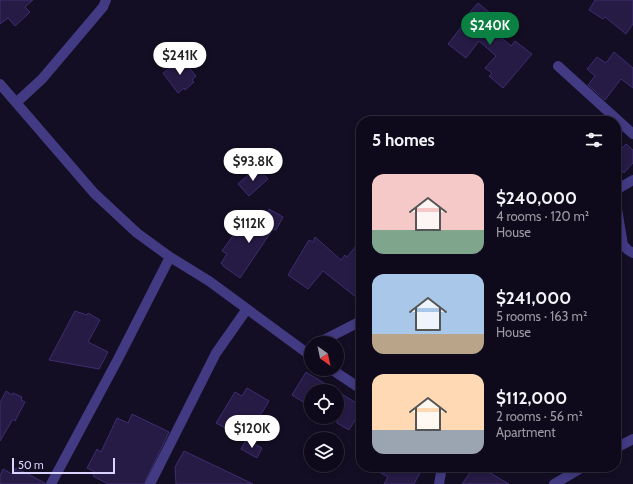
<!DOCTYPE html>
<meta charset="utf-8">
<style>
body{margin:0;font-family:Cabin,sans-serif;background:#1d1828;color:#f1f3f6;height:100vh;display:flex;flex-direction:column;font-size:15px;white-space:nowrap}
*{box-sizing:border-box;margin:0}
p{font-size:13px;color:#9b9aa3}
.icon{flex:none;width:22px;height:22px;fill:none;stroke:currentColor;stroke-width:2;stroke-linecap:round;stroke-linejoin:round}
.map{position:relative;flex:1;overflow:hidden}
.sheet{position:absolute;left:356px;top:116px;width:265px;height:356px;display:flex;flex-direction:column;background:#0f0a1b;border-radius:16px;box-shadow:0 2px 6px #0003,0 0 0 1px #2f2b3a}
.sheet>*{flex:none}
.needle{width:26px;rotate:147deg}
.buttons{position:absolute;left:304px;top:336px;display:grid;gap:8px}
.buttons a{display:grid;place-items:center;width:40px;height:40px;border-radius:50%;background:#0f0a1b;box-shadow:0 2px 6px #0003,0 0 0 1px #2f2b3a;font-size:20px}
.scale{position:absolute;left:12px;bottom:10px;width:103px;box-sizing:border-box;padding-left:4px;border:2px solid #dad2ff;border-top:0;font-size:11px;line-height:14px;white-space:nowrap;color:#dad2ff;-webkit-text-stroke:3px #140e24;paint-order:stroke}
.price{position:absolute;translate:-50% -34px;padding:0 9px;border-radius:14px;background:#fff;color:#222;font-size:13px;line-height:26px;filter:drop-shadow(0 1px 2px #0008)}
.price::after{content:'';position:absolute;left:50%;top:24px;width:12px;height:9px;margin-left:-6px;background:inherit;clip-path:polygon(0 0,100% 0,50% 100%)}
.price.active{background:#0b8043;color:#fff}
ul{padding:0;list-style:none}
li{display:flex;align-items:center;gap:12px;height:100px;padding:0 16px}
li span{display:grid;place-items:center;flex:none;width:112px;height:80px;border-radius:12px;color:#555}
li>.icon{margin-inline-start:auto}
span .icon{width:48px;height:48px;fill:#fffc;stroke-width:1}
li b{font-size:17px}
h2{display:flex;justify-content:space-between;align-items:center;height:48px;padding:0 16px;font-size:17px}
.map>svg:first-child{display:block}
.building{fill:#261b45;stroke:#3f2d70}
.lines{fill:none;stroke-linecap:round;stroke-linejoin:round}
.street{stroke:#423a82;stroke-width:10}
</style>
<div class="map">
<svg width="633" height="484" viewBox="0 0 633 484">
<rect width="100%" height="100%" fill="#140e24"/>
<path class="building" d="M0,0H33L25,7L30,12L15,26L8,18L0,24Z
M595,0H633V24L626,34L605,17L603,19L589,10Z
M478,3L496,18L489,27L511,46L515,41L532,54L503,88L489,76L492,73L485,68L496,56L479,41L466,58L448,44L466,21L464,19Z
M614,52L633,68V88L621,79L605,100L588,85L595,76L587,69L597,57L606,63Z
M182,59L196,76L192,80L194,82L185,90L184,88L178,93L163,73Z
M616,142L622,148L626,144L633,150V163L624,173L622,171L616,178Z
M257,167L268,179L249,196L238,184Z
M269,209L283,217L276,230L273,229L240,278L223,266V265L221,263L227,254L222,251L237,230L243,234L247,228L250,230L253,227L257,230Z
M315,237L341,260L345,255L347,257L361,240V301L323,271L308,289L288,275L309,240L313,242Z
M75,311L87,315L88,313L100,320L88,342L108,352L99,369L49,360Z
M306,372L337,391H311V407L292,395Z
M247,388L269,401L246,439L216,423L235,392L242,396Z
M6,391L12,395L13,393L22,397L21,400L25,402L15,421L13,419L0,441V403Z
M337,391L361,406V410L349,430L337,423Z
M132,414L169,432L144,484H108L93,476L95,472L87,468L97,449L101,452L117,418L128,423Z
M246,440L262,448L257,458L241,449Z
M184,451L253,484H176L175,467Z
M370,467H423L414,484H384L388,477Z
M474,467H484L485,470L509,484H462Z
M16,468L45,483V484H0V476L3,469L12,474Z"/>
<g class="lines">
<path class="street" d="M558,66L633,134
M0,84L94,193L137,233L170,257L209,281L311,356
M17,102L42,79L103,7L106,0
M616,190L633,180
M616,203L623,245L628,250L633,253
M318,343L361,321
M331,369L361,389
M616,448L633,439
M51,484L118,359L170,257
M150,484L216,353L247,309
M439,484L442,467
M554,484L583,467"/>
</g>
</svg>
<div class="buttons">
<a><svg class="needle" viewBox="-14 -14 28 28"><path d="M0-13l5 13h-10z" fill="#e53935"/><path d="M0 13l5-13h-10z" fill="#9b9aa3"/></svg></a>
<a><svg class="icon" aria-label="locate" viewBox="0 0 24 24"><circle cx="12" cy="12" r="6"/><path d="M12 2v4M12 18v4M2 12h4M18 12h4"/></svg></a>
<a><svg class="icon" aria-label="layers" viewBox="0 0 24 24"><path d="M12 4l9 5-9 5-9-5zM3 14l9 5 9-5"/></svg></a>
</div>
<div class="scale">50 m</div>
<b class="price active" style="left:490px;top:46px">$240K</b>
<b class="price" style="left:180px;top:76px">$241K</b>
<b class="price" style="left:253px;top:182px">$93.8K</b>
<b class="price" style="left:249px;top:244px">$112K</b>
<b class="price" style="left:252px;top:449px">$120K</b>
<section class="sheet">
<h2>5 homes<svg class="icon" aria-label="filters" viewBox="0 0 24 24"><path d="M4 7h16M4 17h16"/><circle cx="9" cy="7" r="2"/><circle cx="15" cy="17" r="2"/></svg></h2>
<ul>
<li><span style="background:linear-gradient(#f6c9c9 70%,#7fa58c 0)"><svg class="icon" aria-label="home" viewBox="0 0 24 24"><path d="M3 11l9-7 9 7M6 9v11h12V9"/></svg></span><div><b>$240,000</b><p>4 rooms · 120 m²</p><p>House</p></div></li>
<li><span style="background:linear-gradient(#a9c7e8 75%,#b9a48a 0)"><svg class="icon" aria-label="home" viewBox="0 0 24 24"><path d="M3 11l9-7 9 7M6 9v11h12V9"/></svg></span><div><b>$241,000</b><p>5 rooms · 163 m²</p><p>House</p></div></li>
<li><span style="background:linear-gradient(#ffd9b3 70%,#9aa5b1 0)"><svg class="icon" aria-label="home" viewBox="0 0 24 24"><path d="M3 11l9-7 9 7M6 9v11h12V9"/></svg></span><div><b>$112,000</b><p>2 rooms · 56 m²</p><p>Apartment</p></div></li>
</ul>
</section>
</div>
